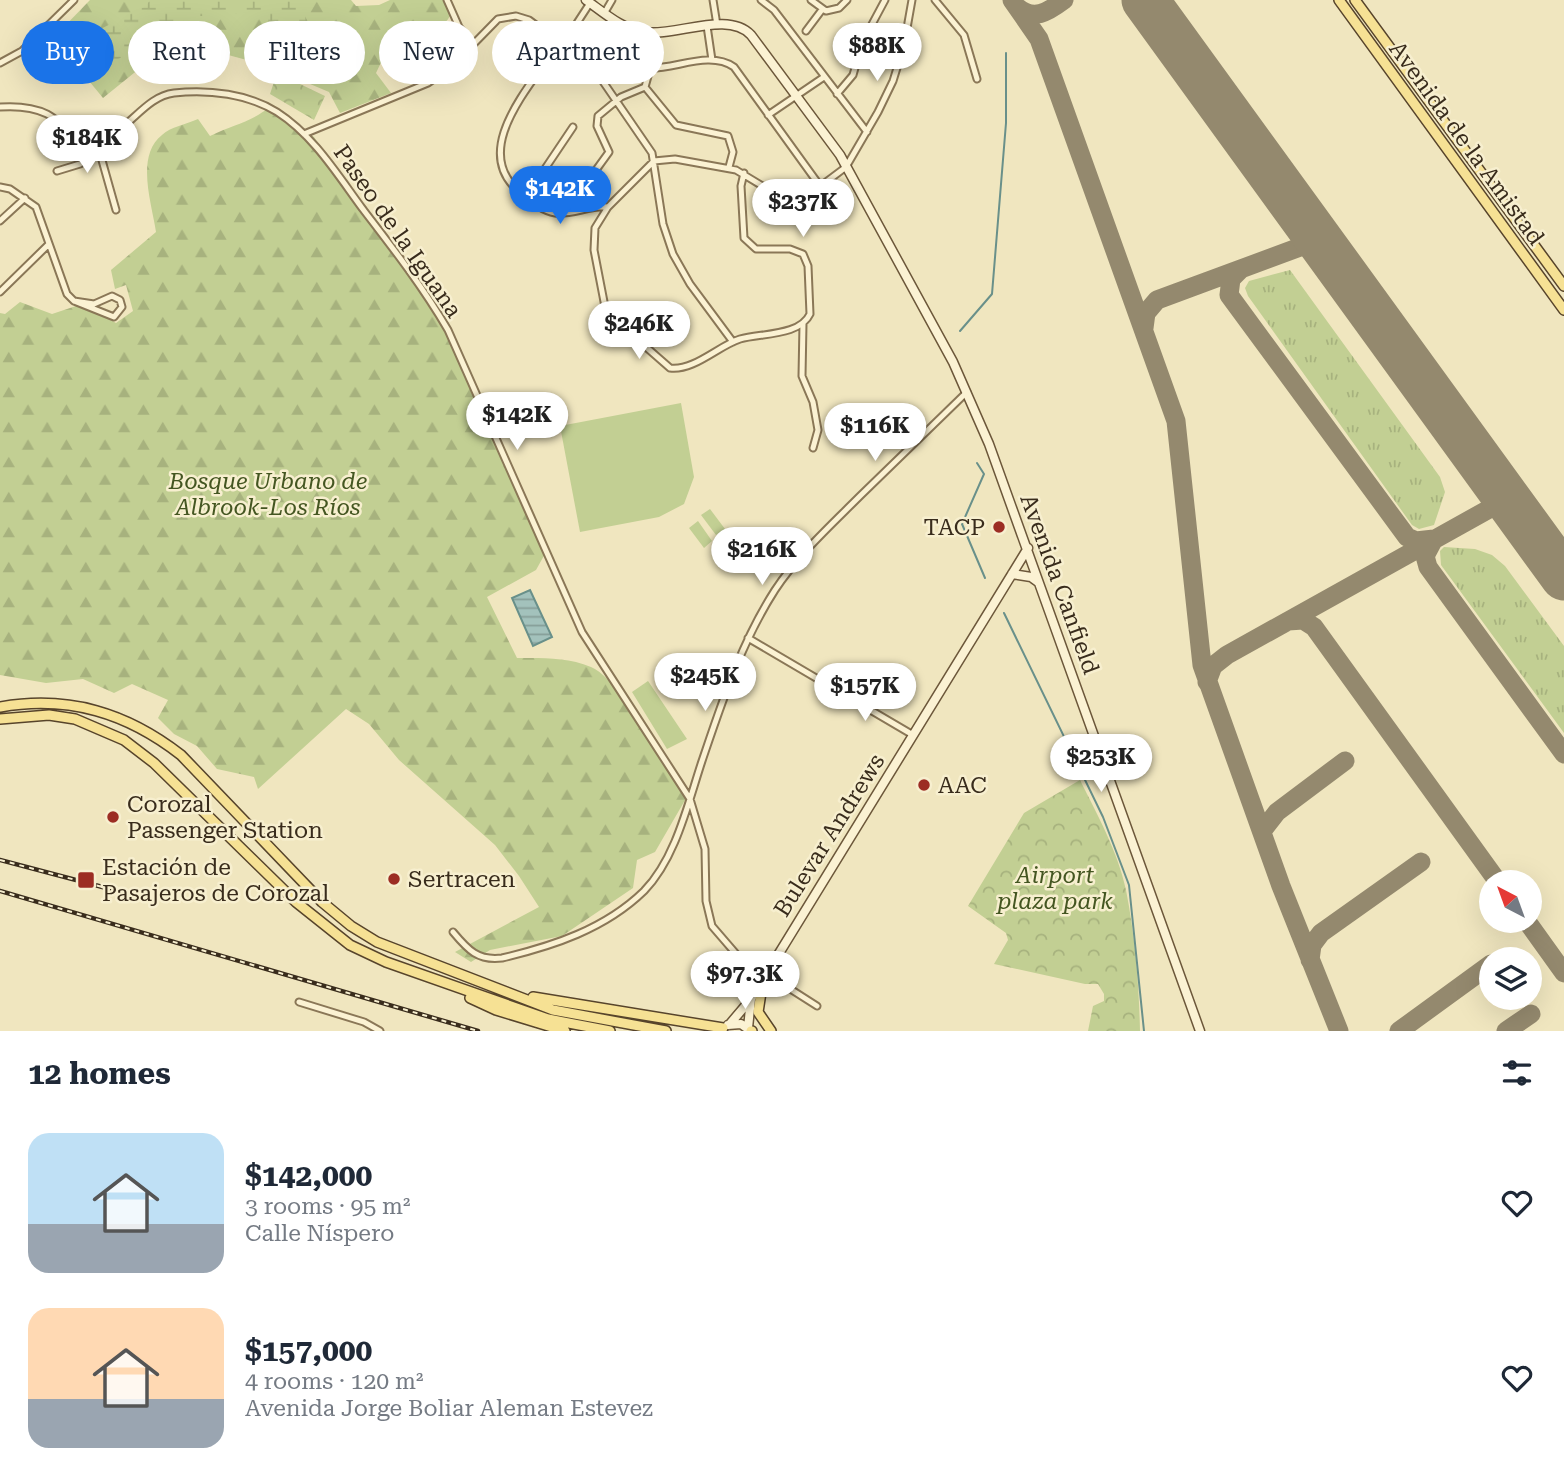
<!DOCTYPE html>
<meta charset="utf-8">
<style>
body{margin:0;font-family:"Roboto Serif",serif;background:#f2f2f3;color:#1f2937;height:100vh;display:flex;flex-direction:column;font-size:26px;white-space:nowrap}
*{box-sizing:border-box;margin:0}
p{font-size:23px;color:#747a83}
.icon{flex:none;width:38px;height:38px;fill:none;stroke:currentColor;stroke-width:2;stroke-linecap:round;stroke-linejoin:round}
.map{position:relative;height:1031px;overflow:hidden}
.sheet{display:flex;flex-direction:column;background:#fff;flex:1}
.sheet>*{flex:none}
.guide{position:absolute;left:21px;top:21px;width:700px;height:63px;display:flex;gap:14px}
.needle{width:46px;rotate:319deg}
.tools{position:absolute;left:1479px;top:870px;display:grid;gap:14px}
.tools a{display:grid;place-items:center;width:63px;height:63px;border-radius:50%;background:#fff;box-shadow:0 7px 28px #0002;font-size:35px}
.price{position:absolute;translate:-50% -60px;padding:0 16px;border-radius:24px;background:#fff;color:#222;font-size:23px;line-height:46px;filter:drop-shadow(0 2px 4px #0008)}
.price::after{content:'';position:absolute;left:50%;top:42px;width:21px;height:16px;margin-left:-10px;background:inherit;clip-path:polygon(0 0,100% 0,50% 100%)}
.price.on{background:#1a73e8;color:#fff}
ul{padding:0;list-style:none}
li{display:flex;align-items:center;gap:21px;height:175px;padding:0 28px}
li span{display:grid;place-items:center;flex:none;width:196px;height:140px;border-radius:21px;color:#555}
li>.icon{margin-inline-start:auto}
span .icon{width:84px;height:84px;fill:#fffc;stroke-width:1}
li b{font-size:30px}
h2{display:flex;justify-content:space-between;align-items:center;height:84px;padding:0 28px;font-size:30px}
.chip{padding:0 24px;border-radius:32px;background:#fff;box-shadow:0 7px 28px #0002;font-size:24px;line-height:63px}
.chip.on{background:#1a73e8;color:#fff}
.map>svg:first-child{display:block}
.grass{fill:url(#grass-tufts)}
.forest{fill:url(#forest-firs)}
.wetland{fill:url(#wetland-marsh)}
.park{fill:url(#park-crowns)}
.garden{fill:#c2cf93}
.water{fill:url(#water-rules);stroke:#69908a;stroke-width:2}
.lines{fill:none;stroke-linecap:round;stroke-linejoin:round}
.stream{stroke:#69908a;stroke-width:2}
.taxiway{stroke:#94896e;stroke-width:19}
.runway{stroke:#94896e;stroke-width:47}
.street-casing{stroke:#8a7757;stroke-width:9}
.secondary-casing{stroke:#6c573a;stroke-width:11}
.primary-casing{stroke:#57442b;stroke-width:12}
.street{stroke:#fbf2d3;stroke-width:5}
.secondary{stroke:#fbf2d3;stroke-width:8}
.primary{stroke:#f6e194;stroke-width:9}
.rail-casing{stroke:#392c1c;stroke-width:4.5}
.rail{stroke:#f7efcf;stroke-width:2;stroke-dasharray:5;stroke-linecap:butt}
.poi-dot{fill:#9c2d23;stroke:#f7efcf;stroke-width:2.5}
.labels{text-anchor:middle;stroke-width:5;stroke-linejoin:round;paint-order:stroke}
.street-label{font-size:23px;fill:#392c1c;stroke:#f7efcf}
.park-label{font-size:23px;font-style:italic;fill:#445621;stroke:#f7efcf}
.poi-label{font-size:23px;fill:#392c1c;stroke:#f7efcf;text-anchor:start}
</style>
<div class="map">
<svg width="1564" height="1031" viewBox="0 0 1564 1031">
<defs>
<pattern id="grass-tufts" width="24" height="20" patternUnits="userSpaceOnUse" patternTransform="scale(1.75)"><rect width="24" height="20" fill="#c2cf93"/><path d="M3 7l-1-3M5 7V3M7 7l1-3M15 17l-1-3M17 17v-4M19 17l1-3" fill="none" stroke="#a7b27e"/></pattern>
<pattern id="forest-firs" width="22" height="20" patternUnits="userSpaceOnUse" patternTransform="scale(1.75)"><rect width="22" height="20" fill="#c2cf93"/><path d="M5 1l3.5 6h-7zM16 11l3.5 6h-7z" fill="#a7b27e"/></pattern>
<pattern id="wetland-marsh" width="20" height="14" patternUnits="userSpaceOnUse" patternTransform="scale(1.75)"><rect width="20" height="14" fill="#c2cf93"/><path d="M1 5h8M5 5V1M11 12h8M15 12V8" fill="none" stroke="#a7b27e"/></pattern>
<pattern id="park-crowns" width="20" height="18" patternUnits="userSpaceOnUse" patternTransform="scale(1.75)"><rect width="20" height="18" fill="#c2cf93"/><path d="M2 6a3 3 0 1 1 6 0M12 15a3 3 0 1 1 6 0" fill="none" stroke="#a7b27e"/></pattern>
<pattern id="water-rules" width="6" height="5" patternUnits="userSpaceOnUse" patternTransform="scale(1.75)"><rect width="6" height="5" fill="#a3c2bc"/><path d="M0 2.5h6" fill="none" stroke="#869e98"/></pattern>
</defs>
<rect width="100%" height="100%" fill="#f0e6bf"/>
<path class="grass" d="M1290,270L1440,477L1445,492L1434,525L1419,529L1412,525L1248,296L1245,288L1249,281Z
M1444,547L1475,549L1492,555L1505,566L1564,646V733L1441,565L1440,551Z"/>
<path class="forest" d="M90,0H351L356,6L379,5L390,0H443L450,16C438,36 411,46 388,48L376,73L391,93L340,113L329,92L265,65L206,49L160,52L103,98L80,70L49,65L30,54L59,32Z
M271,106L314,137L445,327L546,552L536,570L487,597L517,658C543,658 567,657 591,667C618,677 670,768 688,795L655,852L637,860L633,888L562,936L490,950L471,962L455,952L539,907L519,876L495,845L399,760L369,724L346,709L258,789L254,777L217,769L197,746L174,734L158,718L168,700L132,684L114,693L83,679L46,683L0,675V313L5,314L20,302L52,314L82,304L116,323L133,311L126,285L115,289L111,270L156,232C152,204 135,156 162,135C170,127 187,124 198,119L210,136C234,124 250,123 271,106Z"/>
<path class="wetland" d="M150,0H296L339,78L330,89L300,68L281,66L269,49L268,11L187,17L162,41L91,70L63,58L71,44L146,6Z"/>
<path class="park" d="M277,73L325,96L314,120L270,94Z
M1080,780C1097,814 1118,852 1126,890C1135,936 1139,984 1140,1031H1088L1093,1006L1104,1001V994L1098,984H1085L994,964L1008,940L1006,933L968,906L1024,813Z"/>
<path class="garden" d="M681,403L694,477L684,504L659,517L580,532L560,426Z
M710,509L725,529L716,535L701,515Z
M698,521L712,541L704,548L689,528Z
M648,681L687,739L667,749L632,692Z"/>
<path class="water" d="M530,590L552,637L533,646L512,598Z"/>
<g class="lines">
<path class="stream" d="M960,331L992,294L1006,123V53
M977,463L984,474L962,524L985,578
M1004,613L1103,817L1129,885L1144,1031"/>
<path class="taxiway" d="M1012,0L1039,39L1176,421L1202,665L1281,886L1339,1031
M1016,6C1033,22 1048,12 1064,0
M1241,269L1231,279L1229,295L1407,537L1416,541L1434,539
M1144,328L1146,313L1157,300L1319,240
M1434,539L1425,556L1428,567L1564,754
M1288,621L1303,620L1314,627L1498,882
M1207,682L1213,666L1227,655L1507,499
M1263,830L1277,812L1345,761
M1526,920L1564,973
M1310,960L1312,945L1321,933L1421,862
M1399,1031L1491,964
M1506,1031L1531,1014"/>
<path class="runway" d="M1145,0L1564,577"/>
<g class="street-casing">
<path id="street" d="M447,0L459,27L473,44
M713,0L717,25
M761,0L774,10L867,132
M811,0L826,11L839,8L847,0
M935,0L964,35L977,79
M590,3L577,23L576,30C585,45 631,67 648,68C674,70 709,50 734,67L820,186
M605,12L612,0
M707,26L712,60
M806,31L821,11
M560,41C533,84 466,151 522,194C532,202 542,211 555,213C573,215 590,205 608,207
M0,63L22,51L74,0
M645,87L676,125L728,136L733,152L729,167
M645,87L650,69
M837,94L853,75L862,43L885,0
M0,107C15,106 33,107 47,114C62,122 74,139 93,139C126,139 141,97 174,93C209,89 248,94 277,112C313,135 337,174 362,208C392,247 423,287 448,330L582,632L690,799L705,849L706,901L712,926L737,955L817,1006
M768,115L824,77
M304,134L428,83L451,67L498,19L516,16L529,20L593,67L652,153L663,224L673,254L690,284L733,342
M96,139L116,210
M57,171L80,164L96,148
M744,173L741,186L744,238L756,249H790L803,254L808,266L810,314C800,336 761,333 740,339C718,346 694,371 670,368L606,312L594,250L595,228L608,207L654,161L675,159L736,170L779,196L793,200L810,194L846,167L878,112L893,81L904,45L912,0
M0,187L10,189L36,207L67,294L74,301
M589,189L595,184L596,170L609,152L597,126L598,116L621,97L645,87
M526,197L573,127
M0,221L25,198
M0,292L49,244
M112,296L120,300L122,307L114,317L74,301L94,304Z
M803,324L802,376L813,402L818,430L813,448
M748,638L913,735
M453,932C468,950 478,961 502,958C553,946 605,929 644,891C676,858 688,803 702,761C722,702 741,643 775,590C798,555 830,526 860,496C896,461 931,427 967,392
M299,1002L364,1022L380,1031"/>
</g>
<g class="secondary-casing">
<path id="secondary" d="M586,0C603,12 623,30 644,32C675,37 728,10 751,35L840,155L953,362L989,444L1200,1031
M1012,574L1031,577L1038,582
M728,1025L741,1024L751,1031
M729,1025L751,999L1028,548
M748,1028L751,999"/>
</g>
<g class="primary-casing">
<path id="primary" d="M1339,0L1564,310
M1355,0L1564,286
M0,707C69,695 127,713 181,755L322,902L351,926L377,942L553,1010L666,1031
M0,719L49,715L75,719L124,740L154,763L296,902L350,945L386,962L548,1019L610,1031
M763,979L758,1012L771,1031
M533,997L723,1028
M470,998L496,1010L565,1031
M751,1031H752"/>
</g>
<use href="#street" class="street"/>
<use href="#secondary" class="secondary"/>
<use href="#primary" class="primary"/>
<g class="rail-casing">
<path id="rail" d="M0,860L110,889
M0,891L478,1031"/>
</g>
<use href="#rail" class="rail"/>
</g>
<g class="poi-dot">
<circle cx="999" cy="527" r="7"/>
<circle cx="924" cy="785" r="7"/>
<circle cx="113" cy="817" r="7"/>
<circle cx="394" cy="879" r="7"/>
<rect x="77" y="871" width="18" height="18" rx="3.5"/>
</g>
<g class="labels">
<g class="street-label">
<text transform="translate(1467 143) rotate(54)" y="8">Avenida de la Amistad</text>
<text transform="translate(398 231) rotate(55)" y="8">Paseo de la Iguana</text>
<text transform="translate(1060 584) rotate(70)" y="8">Avenida Canfield</text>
<text transform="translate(829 835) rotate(-58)" y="8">Bulevar Andrews</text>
</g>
<g class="park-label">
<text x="268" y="489">Bosque Urbano de<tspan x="268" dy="26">Albrook-Los Ríos</tspan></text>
<text x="1055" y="883">Airport<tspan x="1055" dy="26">plaza park</tspan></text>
</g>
<g class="poi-label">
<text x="985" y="535" text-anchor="end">TACP</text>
<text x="938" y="793">AAC</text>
<text x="127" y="812">Corozal<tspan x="127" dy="26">Passenger Station</tspan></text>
<text x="102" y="875">Estación de<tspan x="102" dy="26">Pasajeros de Corozal</tspan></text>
<text x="408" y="887">Sertracen</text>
</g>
</g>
</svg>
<div class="tools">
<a><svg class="needle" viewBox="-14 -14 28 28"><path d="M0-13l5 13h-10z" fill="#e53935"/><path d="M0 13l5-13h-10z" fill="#747a83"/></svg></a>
<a><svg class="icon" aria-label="layers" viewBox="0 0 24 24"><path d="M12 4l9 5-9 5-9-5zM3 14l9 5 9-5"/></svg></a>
</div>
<b class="price" style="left:877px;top:83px">$88K</b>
<b class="price" style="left:87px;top:175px">$184K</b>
<b class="price on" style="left:560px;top:226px">$142K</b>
<b class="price" style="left:803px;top:239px">$237K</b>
<b class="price" style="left:639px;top:361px">$246K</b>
<b class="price" style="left:517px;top:452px">$142K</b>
<b class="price" style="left:875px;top:463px">$116K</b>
<b class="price" style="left:762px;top:587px">$216K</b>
<b class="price" style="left:705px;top:713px">$245K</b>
<b class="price" style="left:865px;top:723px">$157K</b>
<b class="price" style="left:1101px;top:794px">$253K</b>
<b class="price" style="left:745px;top:1011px">$97.3K</b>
<div class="guide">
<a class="chip on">Buy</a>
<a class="chip">Rent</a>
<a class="chip">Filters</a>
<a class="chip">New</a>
<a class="chip">Apartment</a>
</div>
</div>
<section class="sheet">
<h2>12 homes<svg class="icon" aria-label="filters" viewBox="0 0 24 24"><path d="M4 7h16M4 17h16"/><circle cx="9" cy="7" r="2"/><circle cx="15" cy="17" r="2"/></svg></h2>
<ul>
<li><span style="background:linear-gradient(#bfe0f5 65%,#9aa5b1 0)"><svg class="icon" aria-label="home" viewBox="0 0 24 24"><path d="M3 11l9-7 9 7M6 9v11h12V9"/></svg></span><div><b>$142,000</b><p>3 rooms · 95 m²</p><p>Calle Níspero</p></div><svg class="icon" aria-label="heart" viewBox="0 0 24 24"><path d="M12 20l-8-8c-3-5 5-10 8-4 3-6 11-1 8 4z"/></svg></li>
<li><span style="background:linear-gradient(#ffd9b3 65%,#9aa5b1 0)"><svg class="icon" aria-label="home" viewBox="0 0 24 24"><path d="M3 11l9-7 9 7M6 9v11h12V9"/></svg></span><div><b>$157,000</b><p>4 rooms · 120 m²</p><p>Avenida Jorge Boliar Aleman Estevez</p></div><svg class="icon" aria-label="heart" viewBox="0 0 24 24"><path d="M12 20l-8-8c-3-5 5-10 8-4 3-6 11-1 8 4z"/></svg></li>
</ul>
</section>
